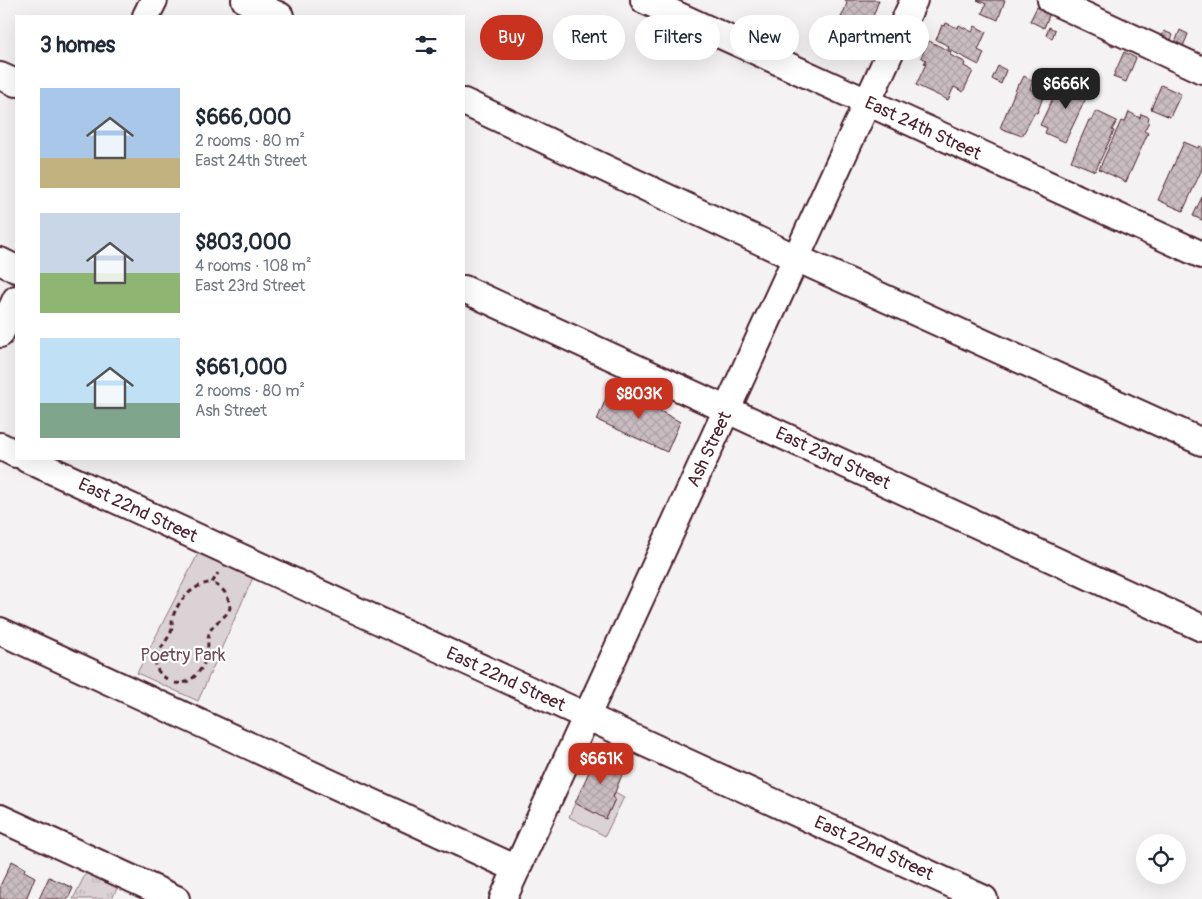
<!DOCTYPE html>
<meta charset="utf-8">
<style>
body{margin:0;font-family:Pangolin,sans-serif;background:#f2f2f3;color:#1f2937;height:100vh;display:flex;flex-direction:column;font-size:19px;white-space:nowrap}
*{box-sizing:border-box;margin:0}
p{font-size:16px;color:#747a83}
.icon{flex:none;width:28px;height:28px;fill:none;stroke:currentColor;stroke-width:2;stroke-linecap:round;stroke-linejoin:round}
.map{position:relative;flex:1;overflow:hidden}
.panel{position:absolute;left:15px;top:15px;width:450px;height:445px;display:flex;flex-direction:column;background:#fff;border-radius:0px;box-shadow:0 5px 20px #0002}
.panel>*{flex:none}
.banner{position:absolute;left:480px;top:15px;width:475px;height:45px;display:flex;gap:10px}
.buttons{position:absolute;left:1136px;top:834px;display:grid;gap:10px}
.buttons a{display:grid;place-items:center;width:50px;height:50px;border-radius:50%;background:#fff;box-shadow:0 5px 20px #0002;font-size:25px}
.price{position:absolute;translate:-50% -42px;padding:0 11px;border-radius:10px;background:#c8321e;color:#fff;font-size:16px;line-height:32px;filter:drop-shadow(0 1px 2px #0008)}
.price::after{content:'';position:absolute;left:50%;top:30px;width:15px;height:11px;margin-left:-8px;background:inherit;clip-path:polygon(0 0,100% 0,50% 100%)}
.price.selected{background:#222;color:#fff}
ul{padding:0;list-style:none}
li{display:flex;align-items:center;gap:15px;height:125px;padding:0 25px}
li span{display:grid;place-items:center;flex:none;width:140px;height:100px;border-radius:0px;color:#555}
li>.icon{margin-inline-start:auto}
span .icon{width:60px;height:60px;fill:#fffc;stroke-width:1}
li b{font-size:21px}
h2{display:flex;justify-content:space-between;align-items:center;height:60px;padding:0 25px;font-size:21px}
.pill{padding:0 18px;border-radius:22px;background:#fff;box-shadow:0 5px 20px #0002;font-size:18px;line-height:45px}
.pill.selected{background:#c8321e;color:#fff}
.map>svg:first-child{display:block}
.grass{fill:url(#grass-tufts);stroke:#927880}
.park{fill:#dbd2d5;stroke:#927880}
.building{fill:url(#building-cross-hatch);stroke:#4a1f2b}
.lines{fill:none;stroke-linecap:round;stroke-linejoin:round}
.minor-casing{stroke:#4a1f2b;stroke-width:30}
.path{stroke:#4a1f2b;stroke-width:3;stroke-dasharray:5 4;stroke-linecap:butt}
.minor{stroke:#fff;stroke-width:26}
.labels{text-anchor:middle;stroke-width:4.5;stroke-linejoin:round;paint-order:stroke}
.street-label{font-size:18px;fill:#4a1f2b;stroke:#fff}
.park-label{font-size:18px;fill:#6e4c56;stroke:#fff}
</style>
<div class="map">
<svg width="1202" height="899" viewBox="0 0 1202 899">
<defs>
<pattern id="grass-tufts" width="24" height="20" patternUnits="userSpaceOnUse" patternTransform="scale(1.25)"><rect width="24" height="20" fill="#dbd2d5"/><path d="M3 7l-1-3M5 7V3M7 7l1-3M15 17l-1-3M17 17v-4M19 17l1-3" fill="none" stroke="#bdb4b7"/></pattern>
<pattern id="building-cross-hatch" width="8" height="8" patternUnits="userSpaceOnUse" patternTransform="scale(1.25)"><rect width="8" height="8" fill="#cabdc1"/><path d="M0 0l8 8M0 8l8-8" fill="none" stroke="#afa2a6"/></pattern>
</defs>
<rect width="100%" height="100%" fill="#f4f2f2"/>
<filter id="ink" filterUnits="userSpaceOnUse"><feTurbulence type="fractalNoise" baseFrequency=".02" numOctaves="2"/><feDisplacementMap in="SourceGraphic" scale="10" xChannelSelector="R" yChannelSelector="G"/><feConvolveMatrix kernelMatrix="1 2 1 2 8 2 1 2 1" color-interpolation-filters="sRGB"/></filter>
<g filter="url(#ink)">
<path class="grass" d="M88,869L119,884L112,899H73Z"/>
<path class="park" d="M201,548L255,573L198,701L137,673Z
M615,792L624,797L605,836L569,817L575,803L606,818L615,799L613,797Z"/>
<path class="building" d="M845,0H879L872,19H873L866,39L860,48L859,47L853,59L827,47L844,11L847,3Z
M977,0H1005L998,20L982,13L986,4Z
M1037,7L1050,13L1044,28L1030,21Z
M946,23L958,28L959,25L972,32L975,26L986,32L978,50L984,53L979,65L948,49L949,46L936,40L942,25L945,26Z
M1049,27L1055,30L1052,39L1046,35Z
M1105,30L1117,36L1113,46L1101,40Z
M1180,30L1188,34L1182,49L1174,45Z
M1164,31L1173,35L1169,45L1160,41Z
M929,41L951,52L950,55L965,62L964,66L973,71L963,92L954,87L948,100L916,85L926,64L924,63L926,60L921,57Z
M1124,52L1136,58L1126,82L1113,77Z
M998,66L1006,70L1001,84L992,79Z
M1024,76L1033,81L1030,89L1044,95L1037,113L1035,112L1022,136L1000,128L1018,84H1020Z
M1081,79L1095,85L1090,96L1086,98L1065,142L1045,133L1047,128L1040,125L1059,85L1074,93Z
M1161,85L1181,94L1170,117L1151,109Z
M1096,111L1117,121L1112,130L1114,131L1095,171L1071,161L1089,120L1091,121Z
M1129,112L1140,118L1141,114L1149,117L1148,121L1149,122L1144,131L1148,133L1126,182L1099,169L1121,121L1125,122Z
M1184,142L1198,148L1199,146L1202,147V169L1183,211L1158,200Z
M1202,197V220L1193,216Z
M610,389L634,400L635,397L680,422L667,452L597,420Z
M598,752L626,765L613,797L615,799L606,819L575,803Z
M12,861L25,868L24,871L35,877L26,899H0V886Z
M49,877L73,888L68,899H39Z"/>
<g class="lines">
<g class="minor-casing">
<path id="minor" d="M245,0L280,16
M644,0L1202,255
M1051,0L1202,70
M146,16L154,0
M0,76L16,83
M464,102L796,258L1202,442
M0,261L16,269
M464,289L1202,628
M0,334L16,299
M0,446L16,454
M27,459L984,899
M0,631L517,869
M0,818L176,899
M503,899L914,0"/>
</g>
<path class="path" d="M167,679C143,663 163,649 171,632C173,627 171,622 173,617C177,601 196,582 212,583L218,573
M175,683C191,686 204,669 207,654C209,646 206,635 212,628C217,620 226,618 230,608C229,596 224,588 212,583"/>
<use href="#minor" class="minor"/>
</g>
</g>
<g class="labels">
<g class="street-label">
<text transform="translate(923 128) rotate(25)" y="6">East 24th Street</text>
<text transform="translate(709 449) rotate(-65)" y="6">Ash Street</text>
<text transform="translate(833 458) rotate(25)" y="6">East 23rd Street</text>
<text transform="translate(138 510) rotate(25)" y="6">East 22nd Street</text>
<text transform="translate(506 679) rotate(25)" y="6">East 22nd Street</text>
<text transform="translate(874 848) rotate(25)" y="6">East 22nd Street</text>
</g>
<g class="park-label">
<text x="183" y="661">Poetry Park</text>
</g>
</g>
</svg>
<div class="buttons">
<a><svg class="icon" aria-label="locate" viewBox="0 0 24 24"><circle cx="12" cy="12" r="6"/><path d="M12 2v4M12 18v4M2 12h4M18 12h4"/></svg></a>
</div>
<b class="price selected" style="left:1066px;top:110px">$666K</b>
<b class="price" style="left:639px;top:420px">$803K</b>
<b class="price" style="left:601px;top:785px">$661K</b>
<div class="banner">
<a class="pill selected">Buy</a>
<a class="pill">Rent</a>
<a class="pill">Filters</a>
<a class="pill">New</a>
<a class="pill">Apartment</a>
</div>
<section class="panel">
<h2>3 homes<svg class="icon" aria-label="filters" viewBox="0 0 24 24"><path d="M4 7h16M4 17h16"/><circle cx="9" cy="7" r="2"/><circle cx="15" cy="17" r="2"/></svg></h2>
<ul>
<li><span style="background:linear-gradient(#a9c7e8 70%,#c2b280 0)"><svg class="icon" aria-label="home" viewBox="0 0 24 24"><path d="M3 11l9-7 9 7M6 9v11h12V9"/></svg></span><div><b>$666,000</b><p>2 rooms · 80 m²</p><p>East 24th Street</p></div></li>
<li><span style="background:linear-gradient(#c9d6e8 60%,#8fb573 0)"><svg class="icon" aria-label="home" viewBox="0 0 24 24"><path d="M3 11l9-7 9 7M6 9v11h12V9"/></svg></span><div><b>$803,000</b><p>4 rooms · 108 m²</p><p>East 23rd Street</p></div></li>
<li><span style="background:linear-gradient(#bfe0f5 65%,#7fa58c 0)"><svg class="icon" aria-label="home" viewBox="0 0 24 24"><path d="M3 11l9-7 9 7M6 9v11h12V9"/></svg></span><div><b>$661,000</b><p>2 rooms · 80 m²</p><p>Ash Street</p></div></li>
</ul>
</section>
</div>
